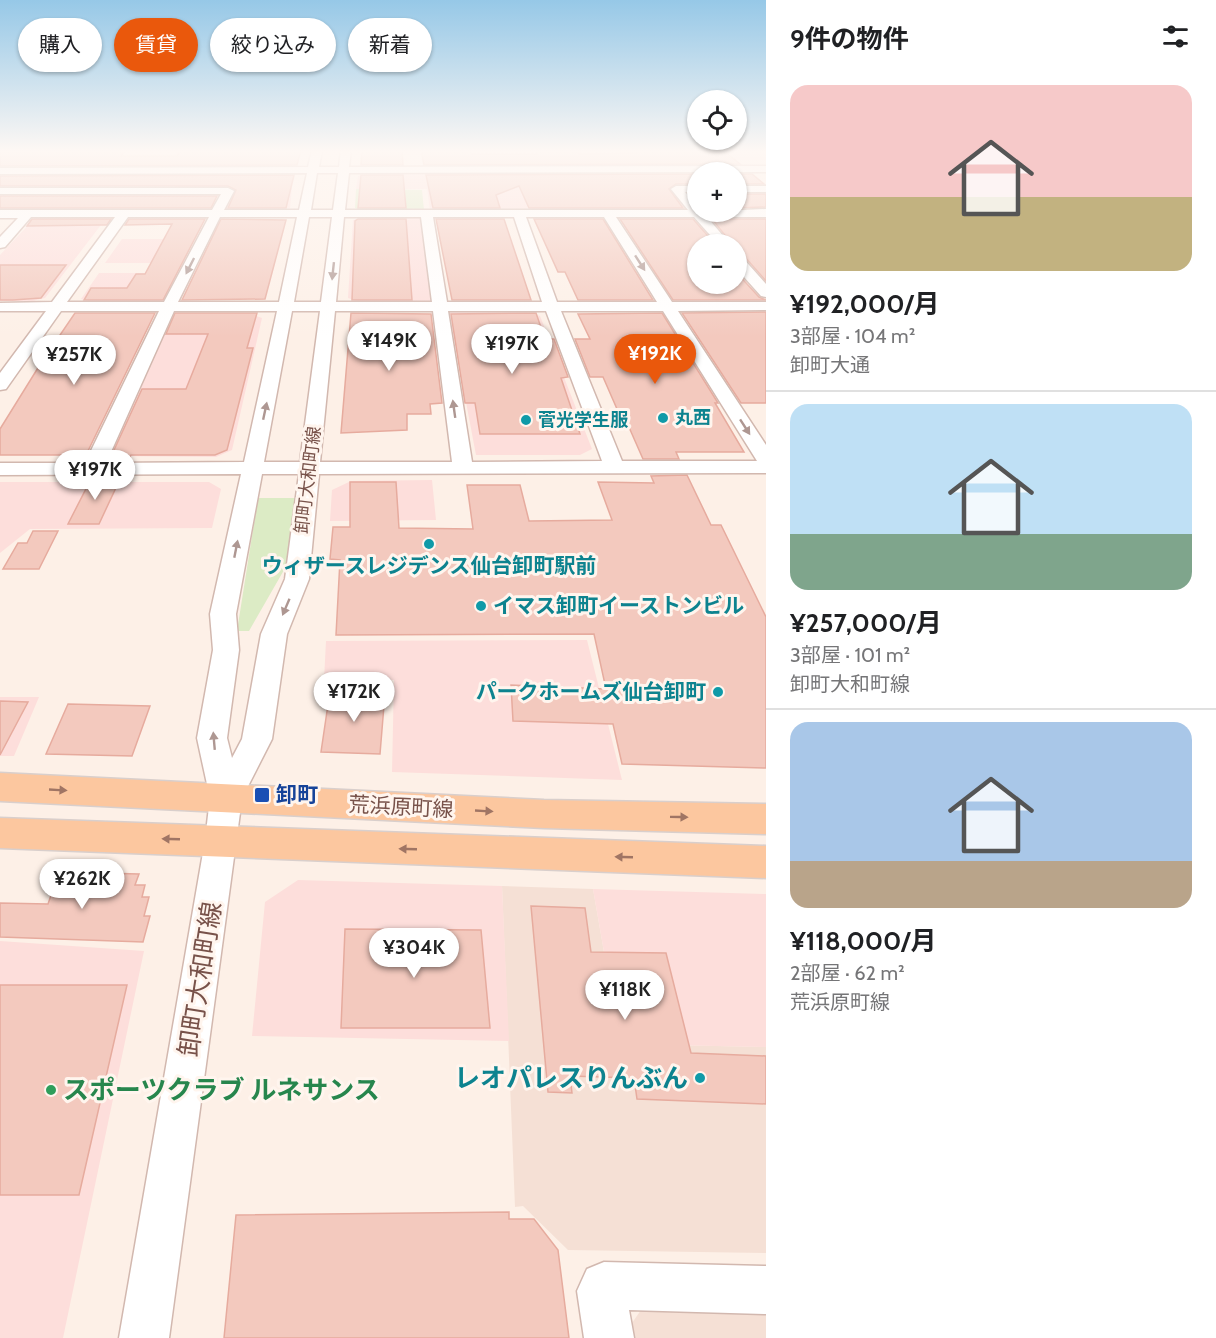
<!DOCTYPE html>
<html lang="ja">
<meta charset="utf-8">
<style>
body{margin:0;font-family:Cabin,"Noto Sans JP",sans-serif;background:#f2f2f2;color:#202124;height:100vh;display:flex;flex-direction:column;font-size:22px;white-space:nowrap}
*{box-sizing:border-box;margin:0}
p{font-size:20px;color:#757577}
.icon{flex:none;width:33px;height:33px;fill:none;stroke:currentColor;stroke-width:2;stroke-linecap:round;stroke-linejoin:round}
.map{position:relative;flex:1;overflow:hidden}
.side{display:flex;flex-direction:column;background:#fff;width:450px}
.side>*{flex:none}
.banner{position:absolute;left:18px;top:18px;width:570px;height:54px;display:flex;gap:12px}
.fabs{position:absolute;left:687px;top:90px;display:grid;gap:12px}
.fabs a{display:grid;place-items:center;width:60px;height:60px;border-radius:50%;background:#fff;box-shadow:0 2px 4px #0004;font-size:30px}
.price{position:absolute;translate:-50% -51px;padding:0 14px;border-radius:21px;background:#fff;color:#222;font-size:20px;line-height:39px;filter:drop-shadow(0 2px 3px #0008)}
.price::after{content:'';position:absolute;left:50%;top:36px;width:18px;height:14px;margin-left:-9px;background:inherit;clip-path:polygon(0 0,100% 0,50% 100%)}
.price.selected{background:#ea580c;color:#fff}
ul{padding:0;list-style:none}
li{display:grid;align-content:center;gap:12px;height:318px;padding:0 24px}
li+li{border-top:2px solid #e0e0e0}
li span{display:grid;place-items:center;height:186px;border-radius:18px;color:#555}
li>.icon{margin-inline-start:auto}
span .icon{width:108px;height:108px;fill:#fffc;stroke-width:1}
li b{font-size:26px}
h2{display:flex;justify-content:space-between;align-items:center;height:72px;padding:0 24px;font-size:26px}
.tag{padding:0 21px;border-radius:27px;background:#fff;box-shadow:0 2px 4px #0004;font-size:21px;line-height:54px}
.tag.selected{background:#ea580c;color:#fff}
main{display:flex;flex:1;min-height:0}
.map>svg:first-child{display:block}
.residential{fill:#f5e0d5}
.commercial{fill:#fddedb}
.green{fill:#dcebc5}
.building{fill:#f3c9be;stroke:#e6ab9e;stroke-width:1.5}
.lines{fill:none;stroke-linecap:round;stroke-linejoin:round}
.minor-casing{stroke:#d2b8af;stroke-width:3}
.major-casing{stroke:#d9cfcc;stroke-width:3}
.minor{fill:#fff;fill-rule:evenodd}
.major{fill:#fcc79f;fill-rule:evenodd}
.oneway{fill:#ae9792}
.oneway2{fill:#a07564}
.culture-dot{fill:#0f9aa8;stroke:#fff5ee;stroke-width:2}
.transit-dot{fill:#1a4fb4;stroke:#fff5ee;stroke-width:2}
.leisure-dot{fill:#2e9e5b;stroke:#fff5ee;stroke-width:2}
.labels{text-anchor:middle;stroke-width:6;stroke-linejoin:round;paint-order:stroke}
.far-culture-label{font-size:18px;font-weight:bold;fill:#0d838f;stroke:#fff5ee;text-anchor:start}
.far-street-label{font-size:18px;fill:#78524a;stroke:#fff5ee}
.culture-label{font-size:21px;font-weight:bold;fill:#0d838f;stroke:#fff5ee}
.transit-label{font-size:21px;font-weight:bold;fill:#164399;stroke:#fff5ee;text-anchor:start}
.street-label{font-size:21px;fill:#78524a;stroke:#fff5ee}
.near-street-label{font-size:26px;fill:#78524a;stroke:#fff5ee}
.near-culture-label{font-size:26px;font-weight:bold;fill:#0d838f;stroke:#fff5ee;text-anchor:end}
.near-leisure-label{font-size:26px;font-weight:bold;fill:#27864d;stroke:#fff5ee;text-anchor:start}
</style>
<main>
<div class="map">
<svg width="766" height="1338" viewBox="0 0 766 1338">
<rect width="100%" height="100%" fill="#fdf0e7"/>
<path class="residential" d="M502,886L593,889L620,1044L766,1047V1253L568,1250L523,1206L515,1207Z
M641,1310L766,1312V1338H632L630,1326Z"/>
<path class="commercial" d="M615,150H766V160H624Z
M603,173L610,184L600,191H673L690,210H430L427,189H356L358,176L369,174Z
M183,174H284L293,176L290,208L224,210L232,189H173Z
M0,193H114L101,210H0Z
M35,218H100L104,221L45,298L33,301H0V255Z
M360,218H420L432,301H357L348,298L353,220Z
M122,239H192L181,263H105Z
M99,273H176L162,301H88L81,299Z
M449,312H526L540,316L592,449L580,455H476Z
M171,313L250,314L262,318L232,450L216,457L110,456Z
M432,480L436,520L330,521L332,490L351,481Z
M0,482H209L221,489L212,528L30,529L0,553Z
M587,640L622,780L392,772L394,680H324L326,641Z
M0,697H39L14,756H0Z
M298,880L502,886L509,1041L252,1036L265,902Z
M593,889L766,894V1047L620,1044Z
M0,941L144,951L63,1338H0Z"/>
<path class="green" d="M356,189L422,190L424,210H360L355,208Z
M258,498H297L288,563L249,631H237Z"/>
<path class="building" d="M30,150H126L121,156H177L181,150H301L297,165L0,166V152H27Z
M362,150H402L403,165H361Z
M421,150H471L472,154H537L534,150H576L579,154L636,153L633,150H710L724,151L740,164L424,165Z
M698,174V184H676L669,189L683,208H529L519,186L496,195L500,208H433L426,175Z
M736,174H752L764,184H736Z
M294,175L286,208H228L236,190L228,186H0V176Z
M361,175H403L406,208H358Z
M736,194H766V207L736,208Z
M0,196H217L211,208H0Z
M32,219H111L107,225H98L27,226Z
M129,219H205L163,300H84L91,288H127L136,274H145L172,224L125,225Z
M221,219L286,220L265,299L182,300Z
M358,219H406L412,300H352L355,221Z
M436,219H504L531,300H452Z
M534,219H603L653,300H578L565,272H558Z
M620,219H693L715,244H698V284H736V272L759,297L766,300H673Z
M712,219H766V281L743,255L736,253V244H732Z
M0,265H66L41,298L13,300H0Z
M766,312V403H741L682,313Z
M75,313H155L86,455H0V429L41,363Z
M175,313H257L247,348H253L227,450L215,455H131L128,461H109L142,389H186L208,334H166Z
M351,313L431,314L442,403L430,404L431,414H407V430L341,433Z
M536,313L545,339H554L568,377L561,378L580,434H480L475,403H465L451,314Z
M662,313L718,403H715L744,452H676L679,459H643L628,425H624L603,377H590L575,339H590L578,314Z
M687,475L711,525H721L766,617V768L622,764L613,724L513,721L511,685L606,689L594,634L336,635L340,560L330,559L333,527H350V482H396L399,528L473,529L467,485H520L529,521L612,520L598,482L654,483L651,476Z
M92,477H121L99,524H68Z
M33,531H58L39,569H3L18,543H27Z
M330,691L385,693L380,754L321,752Z
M0,701L28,702L0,755Z
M68,704L150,706L132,756L46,754Z
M59,872L139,874L135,885H145L142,897H149L144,916H150L143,942L0,937V903L48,904Z
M531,906L585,908L591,952L666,953L691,1053L766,1056V1104L637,1099L634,1078L570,1076L572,1093L548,1092Z
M345,929L481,930L490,1028H341Z
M0,985H127L79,1195H0Z
M509,1212V1219H534L558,1250L569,1338H224L236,1215Z"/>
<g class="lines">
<g class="minor-casing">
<path id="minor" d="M312,150H322L319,167H339L341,150H351L349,167L766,166V172L349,173L345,210H688L671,189L676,186H698V192H685L698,206V212L766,209V217H707L730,244H718L694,217H616L672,302H766V310L678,311L766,445V473L319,474L309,579L287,634L272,739L242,798L169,1338H119L205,841L210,798L197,738L213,650L210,614L241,474L0,475V463H85L159,311H61L6,389L0,390V373L46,311H0V303L52,302L115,217H31L5,247L0,248V237L18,218H0V210H212L221,194H0V188H228L234,191L224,210H299L307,173L0,174V168L308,167ZM317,173H338L333,210H311ZM128,217H209L164,302H67ZM220,217H297L279,302H178ZM309,217H332L321,302H294ZM344,217H421L432,302H336ZM433,217H514L542,302H447ZM526,217H604L657,302H557ZM174,311H277L244,462L106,463ZM292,311H320L300,462H264ZM335,311H433L452,462H320ZM448,311H546L602,461L472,462ZM561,311H663L757,461H622ZM262,474H299L285,579L261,634L242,739L232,758L227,738L239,650L236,614Z
M736,186H766V192H736Z
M736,255L741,256L766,284V297L761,296L736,268Z
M604,1262L766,1266V1314L629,1310L634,1338H584L577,1291L587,1269Z"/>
</g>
<g class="major-casing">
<path id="major" d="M0,773L544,800L766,804V834L544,828L0,801Z
M0,818L766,846V878L0,848Z"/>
</g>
<use href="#minor" class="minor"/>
<use href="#major" class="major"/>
</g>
<defs><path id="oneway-solid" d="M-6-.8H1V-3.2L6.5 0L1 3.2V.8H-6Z" transform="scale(1.5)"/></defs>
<g class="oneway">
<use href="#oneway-solid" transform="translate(640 263) rotate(57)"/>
<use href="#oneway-solid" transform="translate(190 266) rotate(117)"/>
<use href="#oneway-solid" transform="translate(333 271) rotate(96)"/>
<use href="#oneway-solid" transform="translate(454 409) rotate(-98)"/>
<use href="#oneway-solid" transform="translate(265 411) rotate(-78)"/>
<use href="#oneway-solid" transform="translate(745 427) rotate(57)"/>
<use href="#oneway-solid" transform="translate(236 549) rotate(-79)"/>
<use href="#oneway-solid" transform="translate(286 607) rotate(113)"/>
<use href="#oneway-solid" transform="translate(214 741) rotate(-95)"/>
</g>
<g class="oneway2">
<use href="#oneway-solid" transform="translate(58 790) rotate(3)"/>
<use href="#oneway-solid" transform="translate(484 811) rotate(3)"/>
<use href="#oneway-solid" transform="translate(679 817) rotate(1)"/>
<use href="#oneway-solid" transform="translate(171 839) rotate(-178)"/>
<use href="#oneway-solid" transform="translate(408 849) rotate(-178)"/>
<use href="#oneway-solid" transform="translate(624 857) rotate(-178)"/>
</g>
<linearGradient id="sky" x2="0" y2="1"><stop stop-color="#96c8e7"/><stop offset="0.45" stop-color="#fef8f4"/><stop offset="1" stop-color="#fef8f4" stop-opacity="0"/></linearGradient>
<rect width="766" height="337" fill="url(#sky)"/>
<g class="culture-dot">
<circle cx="663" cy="418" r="6"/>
<circle cx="526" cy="420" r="6"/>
<circle cx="429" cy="544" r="6"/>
<circle cx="481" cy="606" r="6"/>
<circle cx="718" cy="692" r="6"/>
<circle cx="700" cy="1078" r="6"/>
</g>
<rect class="transit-dot" x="254" y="787" width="16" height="16" rx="3"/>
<circle class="leisure-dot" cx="51" cy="1090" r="6"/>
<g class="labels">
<g class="far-culture-label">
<text x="675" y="424">丸西</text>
<text x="538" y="426">菅光学生服</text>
</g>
<g class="far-street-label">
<text transform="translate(308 480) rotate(-83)" y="6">卸町大和町線</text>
</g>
<g class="culture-label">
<text x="429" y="573">ウィザースレジデンス仙台卸町駅前</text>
<text x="493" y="613" text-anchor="start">イマス卸町イーストンビル</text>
<text x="706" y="699" text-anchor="end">パークホームズ仙台卸町</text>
</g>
<g class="transit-label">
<text x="276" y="802">卸町</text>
</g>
<g class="street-label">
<text transform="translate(401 807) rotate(3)" y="7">荒浜原町線</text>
</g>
<g class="near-street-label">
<text transform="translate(200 979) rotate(-81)" y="9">卸町大和町線</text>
</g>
<g class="near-culture-label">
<text x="688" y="1087">レオパレスりんぶん</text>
</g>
<g class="near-leisure-label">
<text x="63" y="1099">スポーツクラブ ルネサンス</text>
</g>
</g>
</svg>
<div class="fabs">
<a><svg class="icon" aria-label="locate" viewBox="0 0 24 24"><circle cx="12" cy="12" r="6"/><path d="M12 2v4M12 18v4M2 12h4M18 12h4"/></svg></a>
<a>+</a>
<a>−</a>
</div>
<b class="price" style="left:389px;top:372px">¥149K</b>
<b class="price" style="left:512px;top:375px">¥197K</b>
<b class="price selected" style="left:655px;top:385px">¥192K</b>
<b class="price" style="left:74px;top:386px">¥257K</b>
<b class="price" style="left:95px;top:501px">¥197K</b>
<b class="price" style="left:354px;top:723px">¥172K</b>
<b class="price" style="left:82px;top:910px">¥262K</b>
<b class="price" style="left:414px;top:979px">¥304K</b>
<b class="price" style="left:625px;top:1021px">¥118K</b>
<div class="banner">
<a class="tag">購入</a>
<a class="tag selected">賃貸</a>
<a class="tag">絞り込み</a>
<a class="tag">新着</a>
</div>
</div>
<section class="side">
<h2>9件の物件<svg class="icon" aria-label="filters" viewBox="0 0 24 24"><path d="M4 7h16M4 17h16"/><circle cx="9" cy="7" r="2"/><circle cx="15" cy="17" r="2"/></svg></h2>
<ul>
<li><span style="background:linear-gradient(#f6c9c9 60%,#c2b280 0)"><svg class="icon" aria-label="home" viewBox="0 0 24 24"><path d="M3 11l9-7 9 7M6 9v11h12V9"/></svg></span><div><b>¥192,000/月</b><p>3部屋 · 104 m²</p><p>卸町大通</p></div></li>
<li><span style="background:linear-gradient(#bfe0f5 70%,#7fa58c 0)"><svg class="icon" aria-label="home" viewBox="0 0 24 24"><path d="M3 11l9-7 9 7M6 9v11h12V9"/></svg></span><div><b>¥257,000/月</b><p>3部屋 · 101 m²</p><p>卸町大和町線</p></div></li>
<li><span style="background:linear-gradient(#a9c7e8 75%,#b9a48a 0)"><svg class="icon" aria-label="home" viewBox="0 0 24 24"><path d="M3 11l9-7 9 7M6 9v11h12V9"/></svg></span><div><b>¥118,000/月</b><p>2部屋 · 62 m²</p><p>荒浜原町線</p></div></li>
</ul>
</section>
</main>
